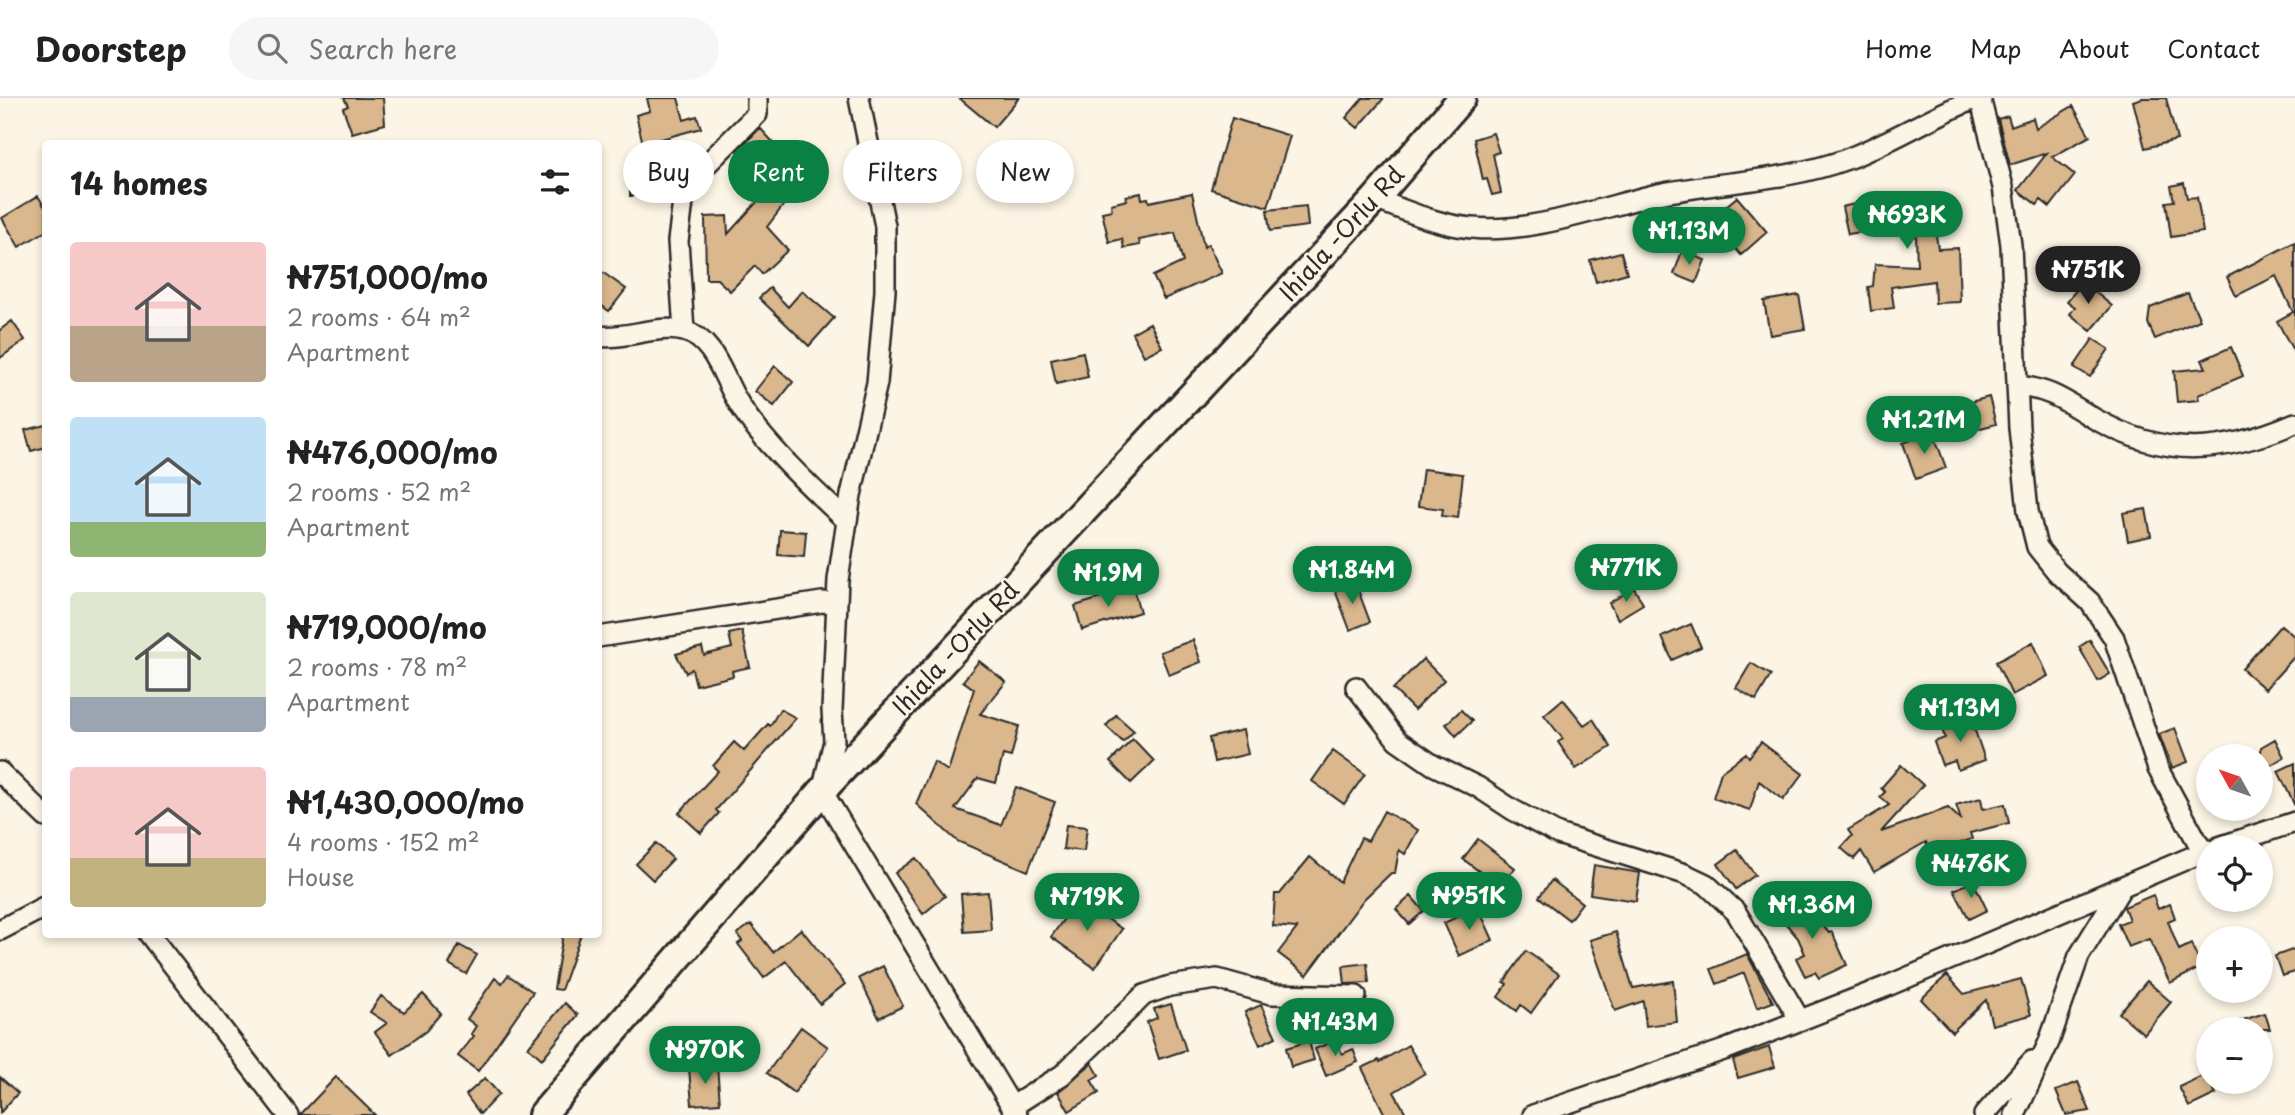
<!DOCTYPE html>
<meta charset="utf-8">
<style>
body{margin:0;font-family:"Playpen Sans",sans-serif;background:#f6f6f6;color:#222;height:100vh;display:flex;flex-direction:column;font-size:26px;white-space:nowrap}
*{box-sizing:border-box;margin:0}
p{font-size:23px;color:#767676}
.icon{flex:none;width:38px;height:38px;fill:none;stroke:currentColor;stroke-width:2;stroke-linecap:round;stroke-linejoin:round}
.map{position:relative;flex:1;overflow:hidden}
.details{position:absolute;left:42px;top:42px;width:560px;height:798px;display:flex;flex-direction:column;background:#fff;border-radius:7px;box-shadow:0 4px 10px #0003}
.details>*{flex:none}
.banner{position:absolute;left:623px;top:42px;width:665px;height:63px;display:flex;gap:14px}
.needle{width:46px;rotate:310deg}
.tools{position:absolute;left:2196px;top:646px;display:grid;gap:14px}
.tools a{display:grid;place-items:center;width:77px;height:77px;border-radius:50%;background:#fff;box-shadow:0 4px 10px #0003;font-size:35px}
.price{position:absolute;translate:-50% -60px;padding:0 16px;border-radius:24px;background:#0b8043;color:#fff;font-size:23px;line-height:46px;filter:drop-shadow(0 2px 4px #0008)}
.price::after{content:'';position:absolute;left:50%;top:42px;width:21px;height:16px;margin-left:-10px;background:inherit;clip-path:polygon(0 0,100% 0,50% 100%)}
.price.selected{background:#222;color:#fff}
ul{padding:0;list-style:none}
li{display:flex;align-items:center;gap:21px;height:175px;padding:0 28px}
li span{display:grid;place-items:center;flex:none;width:196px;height:140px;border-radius:7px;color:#555}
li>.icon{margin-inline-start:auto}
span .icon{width:84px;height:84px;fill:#fffc;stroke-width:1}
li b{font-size:30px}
h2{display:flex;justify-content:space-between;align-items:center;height:84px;padding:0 28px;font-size:30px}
.pill{padding:0 24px;border-radius:32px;background:#fff;box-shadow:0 4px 10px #0003;font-size:24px;line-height:63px}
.pill.selected{background:#0b8043;color:#fff}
header{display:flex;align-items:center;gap:42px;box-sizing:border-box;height:98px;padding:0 35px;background:#fff;border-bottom:2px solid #e0e0e0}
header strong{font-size:33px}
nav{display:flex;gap:38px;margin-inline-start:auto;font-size:24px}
.search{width:490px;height:63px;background:#f6f6f6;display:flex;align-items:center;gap:18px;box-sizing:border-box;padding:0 24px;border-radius:38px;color:#767676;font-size:26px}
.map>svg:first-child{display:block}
.building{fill:#dab78c;stroke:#2b2b2b;stroke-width:2}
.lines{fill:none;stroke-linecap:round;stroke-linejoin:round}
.minor-casing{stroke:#2b2b2b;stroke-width:24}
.secondary-casing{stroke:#2b2b2b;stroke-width:32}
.minor{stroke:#fcf5e5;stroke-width:19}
.secondary{stroke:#fcf5e5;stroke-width:26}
.labels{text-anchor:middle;stroke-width:5;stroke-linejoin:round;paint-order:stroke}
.street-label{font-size:24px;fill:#2b2b2b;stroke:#fcf5e5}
</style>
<header>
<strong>Doorstep</strong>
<div class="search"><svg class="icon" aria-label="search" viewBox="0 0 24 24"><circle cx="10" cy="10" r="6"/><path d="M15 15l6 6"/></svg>Search here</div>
<nav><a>Home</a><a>Map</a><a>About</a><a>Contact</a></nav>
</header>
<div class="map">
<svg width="2295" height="1017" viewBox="0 0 2295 1017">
<rect width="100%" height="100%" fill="#fcf5e5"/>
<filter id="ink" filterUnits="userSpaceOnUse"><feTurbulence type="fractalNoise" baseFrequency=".0143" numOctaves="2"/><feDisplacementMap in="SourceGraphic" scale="14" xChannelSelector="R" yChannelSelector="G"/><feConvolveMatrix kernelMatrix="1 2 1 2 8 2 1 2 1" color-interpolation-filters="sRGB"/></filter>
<g filter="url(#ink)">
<path class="building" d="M344,0H383L385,26L352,35L343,10L348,8Z
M647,0H678L684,22L697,18L701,30L643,46L636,17L650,13Z
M959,0H1019L994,29Z
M1363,0H1384L1358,30L1346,20Z
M2142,0H2166L2177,42L2145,50L2133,3Z
M2073,8L2090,38L2052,59L2075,77L2050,109L2041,102L2037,107L2018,92L2047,55L2010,67L1998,21L2008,18L2011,28L2033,20L2036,30Z
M1232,20L1290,38L1268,109L1211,91Z
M760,30L783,55L766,71L795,92L767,129L788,152L762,176L755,168L730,193L717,181H706L705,119L727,118L728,136L766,94L746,72L751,68L738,53Z
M1493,35L1499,54L1493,56L1501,95L1492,97L1487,81L1483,82L1474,41Z
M630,75H644V98H630Z
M2184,85L2187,100L2197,99L2203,134L2171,139L2166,104L2174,103L2171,88Z
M1141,95L1142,101L1148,100L1149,104L1192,95L1204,149L1208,146L1222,175L1164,201L1153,178L1183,164L1175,135L1139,142L1140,147L1124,150L1122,141L1109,144L1102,114L1112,112L1111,106L1127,102L1126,98Z
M38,98L46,111V133L19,149L2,120Z
M1737,99L1767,134L1741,157L1726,139L1722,143L1713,132L1722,124L1715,117Z
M1871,102L1872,107L1893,102L1895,107L1931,102L1938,151L1958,150L1960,204L1935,205L1934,183L1891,189L1894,210L1871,213L1868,189L1873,188L1875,166L1917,168L1916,138L1902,139L1900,128L1848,136L1842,109Z
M1306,108L1308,128L1270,133L1267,112Z
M2295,144V256L2277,223L2293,214L2276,178L2236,198L2227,179Z
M1682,153L1705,162L1696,185L1674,176Z
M1621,154L1627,175L1596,184L1590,162Z
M598,171L626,191L609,213L598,205Z
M2083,184L2112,208L2091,233L2070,216L2075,209L2067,203Z
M770,190L788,209L802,193L834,220L809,248L759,200Z
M2188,195L2200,222L2155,241L2148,225L2150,210Z
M1799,197L1805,231L1770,237L1764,203Z
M12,223L25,242L0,260V232Z
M1150,225L1162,249L1144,258L1132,235Z
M2093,241L2109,251L2090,279L2074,269Z
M2231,249L2243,278L2198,297L2199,302L2177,304L2174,273L2206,270L2202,262Z
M1083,254L1088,279L1056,286L1051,261Z
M775,268L793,284L774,308L755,293Z
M1989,299L1996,326L1969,333L1963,306Z
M46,327V349L31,353L25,332Z
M1933,334L1946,370L1916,381L1903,345Z
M1423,371L1463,376L1458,420L1442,418L1443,411L1418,408Z
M2146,411L2151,438L2128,443L2123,415Z
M780,432L806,434L804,459L778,457Z
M1355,484L1370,524L1350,532L1335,492Z
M1133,490L1140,514L1082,532L1075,508Z
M1634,490L1643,506L1618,521L1609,505Z
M1691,526L1701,549L1672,562L1662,539Z
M2281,527L2295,539V558L2265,591L2242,571Z
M742,533L750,569L732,573L733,578L696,587L692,571L686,575L676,556L702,549L704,557L732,550L729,536Z
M1193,542L1201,564L1169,577L1160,554Z
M2090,542L2110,576L2098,583L2079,549Z
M2033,544L2048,578L2012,597L1996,564Z
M1423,561L1444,582L1414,612L1393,591Z
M979,563L1006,584L980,616L1019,628L1011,659L1003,657L996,685L978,680L955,711L1001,727L1016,689L1055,704L1028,773L957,743L916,706L934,664L948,673L974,591L963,583Z
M1751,565L1771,577L1756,602L1736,590Z
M1563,601L1584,627L1593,621L1611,649L1576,671L1558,644L1563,641L1544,617Z
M780,611L796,620L716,712L719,715L701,735L679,715L718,673L713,668L734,644L744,653L768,626L770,628Z
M1461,612L1472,623L1456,638L1446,626Z
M1116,617L1134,633L1123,644L1106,628Z
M1970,618L1985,662L1958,672L1955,663L1942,667L1934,644L1945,640L1941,628Z
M2175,630L2188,664L2172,670L2159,636Z
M1243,632L1248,656L1214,664L1209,640Z
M1133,641L1154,663L1131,685L1110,664Z
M2275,641L2284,659L2261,673V649Z
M1761,644L1803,676L1783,702L1759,683L1750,712L1713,700L1721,674L1746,655L1749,659Z
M1333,653L1365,676L1344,706L1312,683Z
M2295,665V708L2278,673Z
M1901,667L1923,687L1881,734L1948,710L1961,722L1956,707L1981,700L1983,711L2005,706L2009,725L1970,735L1972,741L1930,756L1926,744L1874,774L1861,753L1854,761L1841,750L1852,738L1848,732L1889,707L1880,699L1885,694L1881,690Z
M1384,713L1418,732L1405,756L1399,752L1395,775H1391L1364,801L1307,877L1278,855L1297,830L1273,828L1275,796H1280L1310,759L1340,784L1361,740L1368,743Z
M1066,727L1087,729L1084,753L1063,751Z
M1478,741L1515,770L1500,789L1463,761Z
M656,745L673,761L653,782L636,766Z
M1737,752L1755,777L1736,791L1718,766Z
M916,760L945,798L923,816L895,775Z
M1594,767L1640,775L1636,803L1590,796Z
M1552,782L1582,805L1569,822L1539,799Z
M1973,783L1987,812L1969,821L1954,792Z
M988,794L991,832L964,834L961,796Z
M2153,797L2158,811L2170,806L2175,820L2168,823L2179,852L2191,846L2202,869L2170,885L2149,841L2128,849L2118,826L2129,822L2124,809Z
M1411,798L1424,813L1409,826L1396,811Z
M1078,801L1122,831L1095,870L1051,839Z
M1791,801L1797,807L1802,803L1829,835L1832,834L1847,867L1819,880L1815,874L1805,878L1796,860L1805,856L1798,840L1776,814Z
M1478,809L1493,842L1459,858L1444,825Z
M751,826L773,854L801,831L845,886L820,906L786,863L764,880L738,846L742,843L737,836Z
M1616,834L1633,890L1673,883L1677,924L1646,928L1643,903L1615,913L1590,842Z
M563,836H581L561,892L554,891Z
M459,847L477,857L466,876L449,866Z
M2295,851V874L2282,878L2275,858Z
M1526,853L1559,876L1531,915L1521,907L1517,913L1498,899L1507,886L1504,884Z
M1747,856L1773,904L1757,910L1744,875L1717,886L1711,871Z
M1367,865L1369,885L1345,886L1343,868Z
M883,868L903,908L879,920L859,880Z
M508,877L533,894L478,973L458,958L474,938L471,936L476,928L467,921L495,880L502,885Z
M1947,877L1964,896L2021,881L2031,917L1992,927L1986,902L1952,934L1921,901Z
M2147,883L2171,904L2144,936L2119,915Z
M423,896L441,915L426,933L392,957L375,934L387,925L370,914L381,898L404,914Z
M565,905L578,917L542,961L528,949Z
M1171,906L1186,952L1159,961L1147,924L1157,920L1154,911Z
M1261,907L1276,939L1260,947L1245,914Z
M2265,915L2270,931H2224V928Z
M801,929L828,949L794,995L767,975Z
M1336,942L1342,956L1353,951L1358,964L1326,978L1315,951Z
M1309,943L1314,962L1291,969L1286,950Z
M1408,947L1425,975L1394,994L1407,1017H1385L1362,970L1379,962L1380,964Z
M1769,949L1775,969L1738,980L1733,962Z
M1092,965L1099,977L1091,982L1099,995L1069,1013L1058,994Z
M717,968L720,1005L692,1007L689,970Z
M2206,976L2216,996L2189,1009L2179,989Z
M0,979L18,995L0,1015Z
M336,979L375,1017H300Z
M485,980L499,996L480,1016L466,997Z
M2078,984L2090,1013L2066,1017L2056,993Z"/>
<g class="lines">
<g class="minor-casing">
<path id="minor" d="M859,0L885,128V193L877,285L851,397L838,482L832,612L834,643L822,693L1017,1017
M1980,0L2003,89L2011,147L2019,330L2028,413L2037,449L2057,474L2090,504L2114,540L2158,671L2203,754
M1375,101C1406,113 1439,127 1472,130C1528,136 1600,110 1654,97C1718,83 1785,84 1847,61C1892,44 1933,17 1977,0
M684,233L678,143L685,88L757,16V0
M598,238C626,242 656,226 684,233C713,241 722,276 735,299C756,338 814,393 847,423
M2017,288C2052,291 2066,304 2095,321C2166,361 2222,356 2295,325
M598,539L822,504L836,505
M1356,589L1397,642L1433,667L1478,689L1513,712L1558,736L1685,776L1706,786L1736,814L1800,922
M0,674L46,719
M2219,749L2295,724
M0,832L46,808
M149,836L288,1017
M1013,1008L1062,977L1144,897L1170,888L1217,881L1271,896L1356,898
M1533,1017L1724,952L1885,889L2208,752
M1984,1017L2032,963
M2015,1017L2049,944L2079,858L2120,792"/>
</g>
<g class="secondary-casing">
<path id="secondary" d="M542,1017L822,693L1375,101L1462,0"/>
</g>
<use href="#minor" class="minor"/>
<use href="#secondary" class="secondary"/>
</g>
</g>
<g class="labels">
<g class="street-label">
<text transform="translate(1342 136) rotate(-48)" y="8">Ihiala -Orlu Rd</text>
<text transform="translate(956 551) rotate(-47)" y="8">Ihiala -Orlu Rd</text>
</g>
</g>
</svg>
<div class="tools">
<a><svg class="needle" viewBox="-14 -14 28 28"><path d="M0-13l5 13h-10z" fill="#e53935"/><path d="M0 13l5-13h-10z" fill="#767676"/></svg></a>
<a><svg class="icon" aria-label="locate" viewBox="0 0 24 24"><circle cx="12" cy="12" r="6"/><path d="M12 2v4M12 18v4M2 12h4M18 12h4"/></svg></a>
<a>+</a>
<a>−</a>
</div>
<b class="price" style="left:1907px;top:153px">₦693K</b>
<b class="price" style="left:1689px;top:169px">₦1.13M</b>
<b class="price selected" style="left:2088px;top:208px">₦751K</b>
<b class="price" style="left:1924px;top:358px">₦1.21M</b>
<b class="price" style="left:1626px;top:506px">₦771K</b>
<b class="price" style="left:1352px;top:508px">₦1.84M</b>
<b class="price" style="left:1108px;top:511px">₦1.9M</b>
<b class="price" style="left:1960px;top:646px">₦1.13M</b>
<b class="price" style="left:1971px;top:802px">₦476K</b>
<b class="price" style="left:1469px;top:834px">₦951K</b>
<b class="price" style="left:1087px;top:835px">₦719K</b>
<b class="price" style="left:1812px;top:843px">₦1.36M</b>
<b class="price" style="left:1335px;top:960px">₦1.43M</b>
<b class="price" style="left:705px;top:988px">₦970K</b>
<div class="banner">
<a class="pill">Buy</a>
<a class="pill selected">Rent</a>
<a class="pill">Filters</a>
<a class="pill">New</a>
</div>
<section class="details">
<h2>14 homes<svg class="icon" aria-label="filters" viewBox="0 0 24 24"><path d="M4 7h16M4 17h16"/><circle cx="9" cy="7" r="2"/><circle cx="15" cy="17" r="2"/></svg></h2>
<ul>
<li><span style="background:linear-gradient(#f6c9c9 60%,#b9a48a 0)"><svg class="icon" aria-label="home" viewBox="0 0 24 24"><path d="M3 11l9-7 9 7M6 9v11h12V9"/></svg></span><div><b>₦751,000/mo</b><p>2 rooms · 64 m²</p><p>Apartment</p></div></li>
<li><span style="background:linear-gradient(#bfe0f5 75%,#8fb573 0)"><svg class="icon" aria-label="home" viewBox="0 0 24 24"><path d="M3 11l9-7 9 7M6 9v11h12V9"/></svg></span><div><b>₦476,000/mo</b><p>2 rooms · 52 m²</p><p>Apartment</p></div></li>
<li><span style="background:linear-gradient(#dfe7d0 75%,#9aa5b1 0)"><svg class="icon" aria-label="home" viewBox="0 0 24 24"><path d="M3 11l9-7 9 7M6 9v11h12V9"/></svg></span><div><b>₦719,000/mo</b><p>2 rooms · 78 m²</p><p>Apartment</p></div></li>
<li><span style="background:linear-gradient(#f6c9c9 65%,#c2b280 0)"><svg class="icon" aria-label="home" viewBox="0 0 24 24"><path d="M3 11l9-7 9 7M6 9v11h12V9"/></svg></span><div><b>₦1,430,000/mo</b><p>4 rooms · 152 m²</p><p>House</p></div></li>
</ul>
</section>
</div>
